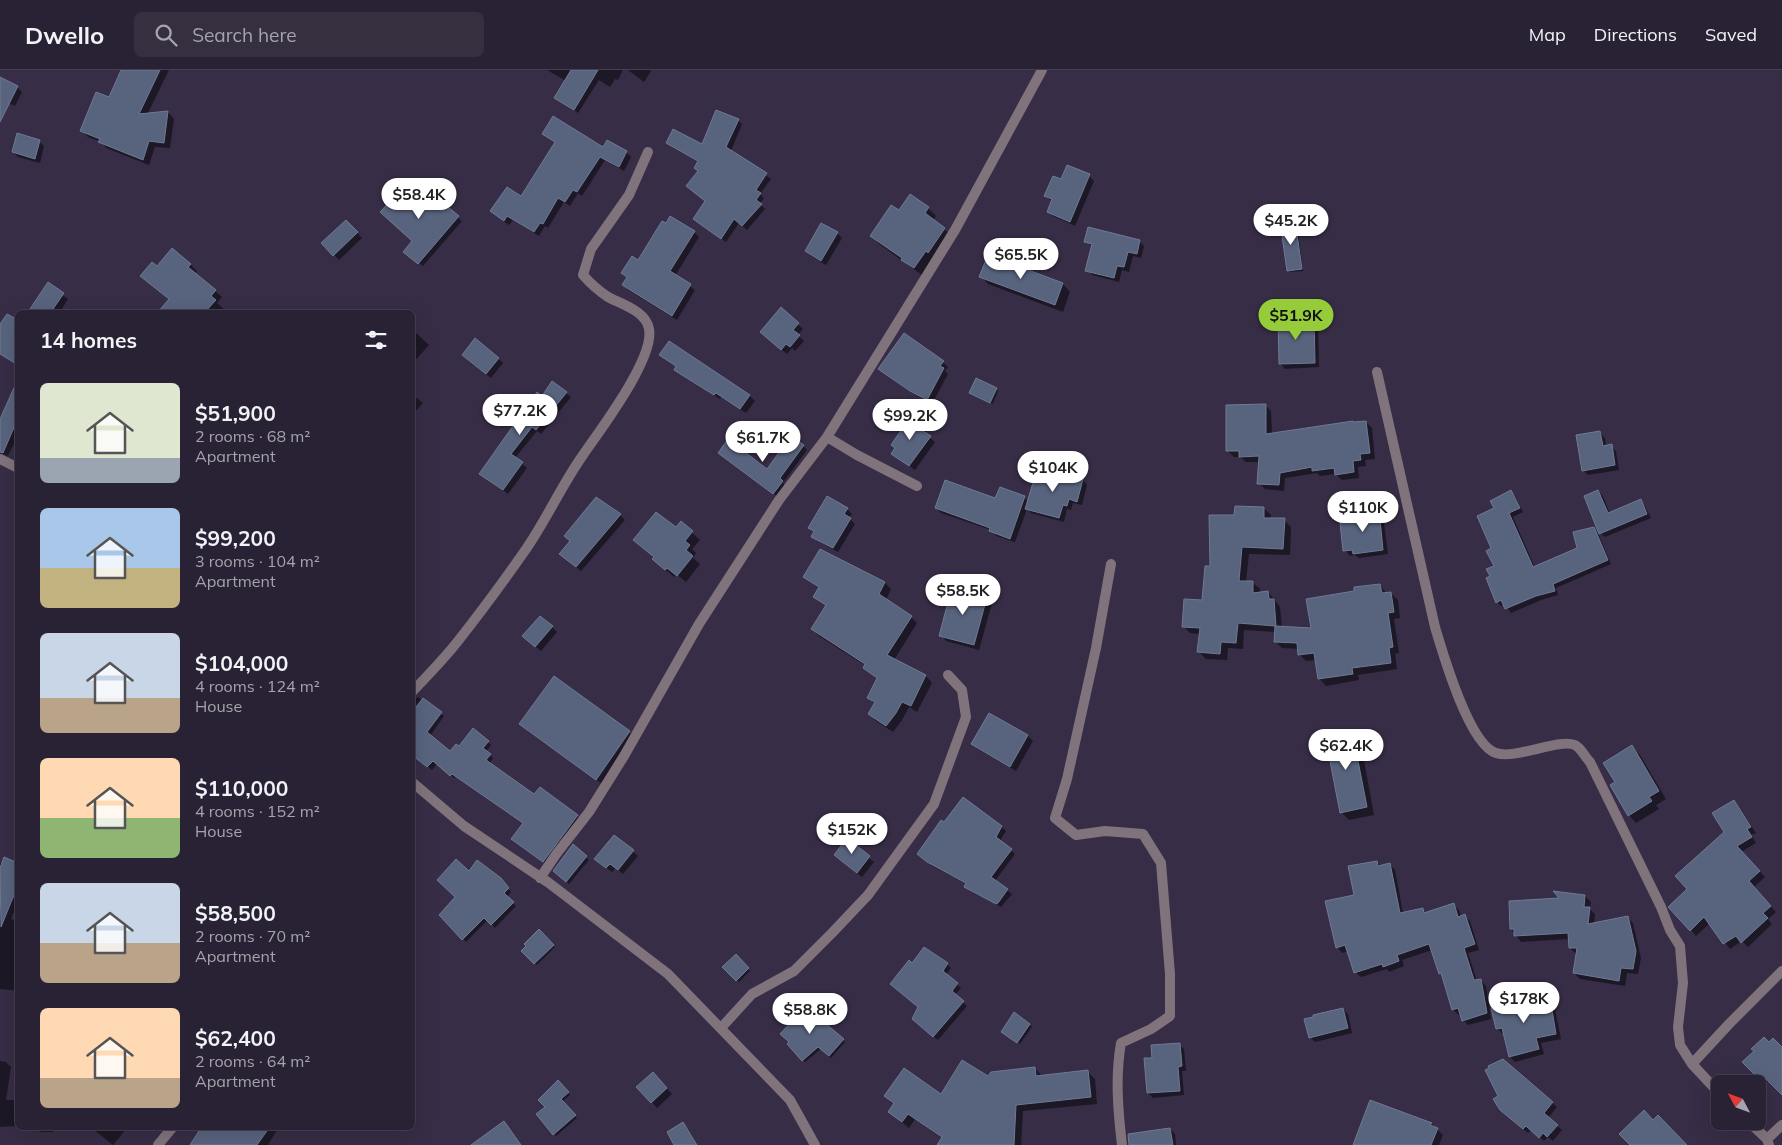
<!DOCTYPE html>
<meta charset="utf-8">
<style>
body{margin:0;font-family:Mulish,sans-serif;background:#352f40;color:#f1f3f6;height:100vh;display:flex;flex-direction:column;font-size:19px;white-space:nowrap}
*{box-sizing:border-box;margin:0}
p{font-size:16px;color:#a5a4ac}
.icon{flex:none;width:28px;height:28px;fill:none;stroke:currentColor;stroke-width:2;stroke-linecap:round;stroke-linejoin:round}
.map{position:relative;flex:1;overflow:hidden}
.sheet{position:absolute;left:15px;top:240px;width:400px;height:820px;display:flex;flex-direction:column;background:#292234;border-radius:8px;box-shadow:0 5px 20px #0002,0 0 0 1px #453f4f}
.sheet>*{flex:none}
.needle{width:32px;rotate:311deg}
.tools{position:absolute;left:1711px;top:1005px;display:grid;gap:10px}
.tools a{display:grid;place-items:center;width:55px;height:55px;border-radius:8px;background:#292234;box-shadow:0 5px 20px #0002,0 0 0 1px #453f4f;font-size:25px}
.price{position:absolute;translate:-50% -42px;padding:0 11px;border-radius:18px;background:#fff;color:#222;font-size:16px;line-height:32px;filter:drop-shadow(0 1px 2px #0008)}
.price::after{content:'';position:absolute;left:50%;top:30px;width:15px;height:11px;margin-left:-8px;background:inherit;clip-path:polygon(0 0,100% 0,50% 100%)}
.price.active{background:#96cc39;color:#111}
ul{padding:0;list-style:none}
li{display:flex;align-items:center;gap:15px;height:125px;padding:0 25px}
li span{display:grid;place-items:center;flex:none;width:140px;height:100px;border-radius:8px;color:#555}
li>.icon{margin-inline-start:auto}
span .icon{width:60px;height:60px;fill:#fffc;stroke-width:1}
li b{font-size:21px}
h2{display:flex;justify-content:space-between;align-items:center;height:60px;padding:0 25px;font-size:21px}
header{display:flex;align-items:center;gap:30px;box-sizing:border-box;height:70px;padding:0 25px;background:#292234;border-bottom:1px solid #453f4f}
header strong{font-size:24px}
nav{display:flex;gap:28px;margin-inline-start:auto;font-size:18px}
.search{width:350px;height:45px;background:#352f40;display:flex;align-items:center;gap:12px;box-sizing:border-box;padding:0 18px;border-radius:8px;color:#a5a4ac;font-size:19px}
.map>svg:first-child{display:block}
.shadow{fill:#0007}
.building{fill:#58637e;stroke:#6e7a96}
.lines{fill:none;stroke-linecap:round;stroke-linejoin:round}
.minor{stroke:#80737c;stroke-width:10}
</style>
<header>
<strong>Dwello</strong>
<div class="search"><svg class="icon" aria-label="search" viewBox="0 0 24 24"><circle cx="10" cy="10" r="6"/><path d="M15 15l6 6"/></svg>Search here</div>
<nav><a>Map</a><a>Directions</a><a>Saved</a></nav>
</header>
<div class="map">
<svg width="1782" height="1075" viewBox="0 0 1782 1075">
<rect width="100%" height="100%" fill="#372d46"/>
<path class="shadow" d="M122,0H169L147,45L168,42L174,49L170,78L155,77L149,95L106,78L101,72L88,67L82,61L109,28Z
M547,0H623L618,10L615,9L610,17L599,10L578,43L556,27L566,11Z
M628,0H651V1L644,12Z
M0,8L17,17L22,22L15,36L0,29Z
M738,50L742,54L731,81L771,109L760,124L764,128L760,134L765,139L747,160L739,153L726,172L694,149L707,131L699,102V92L672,77L667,73L702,76Z
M544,64L603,79L607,72L626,82L631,87L624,101L605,90L582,126L578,123L570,136L564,132L548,158L545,156L539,166L513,150L509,155L496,145L521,128L556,73Z
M39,71L44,76L40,93L18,87L13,82Z
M1089,106L1094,111L1075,156L1053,146L1048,141L1053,132L1045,126L1061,111Z
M442,134L462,151L423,196L408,185L413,171Z
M928,138L936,146L933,150L952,166L922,205L879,174L872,166L900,142Z
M670,148L694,162L699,167L675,206L695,220L677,250L628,220L623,215L627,208L622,203L638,191Z
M346,151L362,168L339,190L323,173Z
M1295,151L1297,153L1303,201L1290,202L1288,200Z
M837,163L842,168L826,195L811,186L806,181Z
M1085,171H1139L1144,176L1141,188L1133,186L1129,202L1122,200L1119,212L1092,205L1087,200L1093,177Z
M988,186L1063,214L1070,222L1063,242L988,214L981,206Z
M190,194L197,201L195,204L222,227L217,233L227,242H163L161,241L170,230L149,213L158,198Z
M48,214L68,229L60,242H29Z
M781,239L803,259L798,265L804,271L795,281L792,278L787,284L766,267Z
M1313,249L1318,254L1319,297L1285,299L1280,293Z
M412,259L429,275L412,294Z
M669,272L750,326L755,331L746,343L721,327L720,329L681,304L676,299L677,297L661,285Z
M498,288L503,293L491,308L468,290Z
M943,292L948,297L945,301L948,304L932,334L917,326L885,304Z
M552,313L571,327L541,364L537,361L515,388L527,398L508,424L480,403Z
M996,319L998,321L993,334L971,323Z
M18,324V365L8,386L0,383V352Z
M412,324L423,333L412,345Z
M1265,335L1271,341L1272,365L1366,352L1372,358L1375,389L1365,390L1366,396L1358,397L1359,408L1342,410L1335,404L1320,406L1317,403L1285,408L1284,421L1265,419L1259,413L1260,392H1246L1240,387H1234L1228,381Z
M924,353L929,358L925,364L935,372L915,400L893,384Z
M1600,363L1605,368L1606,376H1611L1616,381L1619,400L1588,405L1583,400Z
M803,376L807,380L783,413L786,416L778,427L724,387L767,401Z
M1048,408L1083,410L1087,415L1082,435L1073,433L1071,440L1067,439L1064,452L1031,443L1027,439L1015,472L996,466L991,460L941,443L936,438L1024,427L1028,431Z
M1598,421L1603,426L1610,444L1641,431L1645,436L1651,448L1605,467L1600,463Z
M1511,422L1515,426L1523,442L1513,447L1535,498L1578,478L1593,458L1598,463L1611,494L1556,518L1558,525L1541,530L1511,543L1505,534L1501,536L1497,532L1491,507L1496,497L1493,479L1495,439Z
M1264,438L1271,445L1270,449L1284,450L1291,457L1290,485L1249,484L1246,512L1253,513L1260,519V523L1268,522L1274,529L1280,537L1282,557L1312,559L1356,522L1380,515L1387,524L1391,523L1398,530L1400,548L1394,549L1399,583L1395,584L1397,599L1358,605L1359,610L1326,616L1320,609L1317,590L1306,591L1299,584V579L1282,578L1275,571L1276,562L1244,560L1243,579L1228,578L1227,590L1206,589L1199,582L1200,564L1190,563L1183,556L1203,532L1211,498L1235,446Z
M847,439L852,444L849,448L855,454L838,482L818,471L813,466L815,462L810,458Z
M1378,440L1383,445L1388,484L1359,488L1355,485L1350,486L1345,480L1363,448Z
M620,445L625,450L581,501L566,489Z
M681,453L700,470L692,479L696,483L693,488L700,494L686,512L676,504L674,507L653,489Z
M820,481L885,513L891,519L886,530L911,547L917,553L894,590L926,606L932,613L917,642L909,637L902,650L893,662L876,651L869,644L875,634L869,628L878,610L864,598L866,596L819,566L812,559L827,536L815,526L820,519L805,507Z
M987,528L992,533L979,580L946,571L941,565Z
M552,557L557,562L541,581L529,571Z
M554,608L629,662L637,670L605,716L529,662L521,654Z
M418,627L444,646L430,666L450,683L459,678L488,672L491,675L486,682L493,688L489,694L534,726L577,746L580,749L547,794L516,772L524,753L456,707L454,708L437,694L432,700L412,683V630Z
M989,645L1028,666L1033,671L1016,701L978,679L973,674Z
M1352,661L1360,669L1374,745L1349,750L1341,742Z
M1632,677L1640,685L1666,729L1656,735L1659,739L1636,753L1629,745L1617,713Z
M1734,731L1739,737L1756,763L1751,765L1756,773L1741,782L1765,807L1753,818L1776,842L1768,849L1772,854L1748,877L1742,871L1730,879L1710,853L1696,866L1691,860L1689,819L1726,762Z
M944,754L1002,757L1006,761L1000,771L1015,784L995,811L1012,824L1001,837L970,821L966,817L967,814L932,796L922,788Z
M614,766L638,786L623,804L616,798L612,802L601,794Z
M847,770L874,792L862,807L835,785Z
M573,776L589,790L569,814L554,801Z
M1377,792L1382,797L1390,795L1395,800L1403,843L1422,839L1427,844L1454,835L1459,840L1461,847L1464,846L1470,851L1479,880L1468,883L1477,911L1481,910L1486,916L1491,949L1468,955L1463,950L1461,944L1459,945L1453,940L1444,907L1440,903L1432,880L1402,890L1404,896L1389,902L1387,899L1361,907L1355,902L1349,881L1342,883L1337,877L1355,826Z
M0,793L18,799V832L11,849L14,850L18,853L16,881H18V921L0,919Z
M469,803L500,809L511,822L507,827L516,836L495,858L488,850L466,872L441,845L457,827Z
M1585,826L1591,832L1590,839L1595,844L1594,854L1627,847L1633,853L1641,888L1638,904L1627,903L1625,916L1580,909L1574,903L1576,884L1570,878V869L1521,872L1511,859Z
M538,861L555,877L537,895L522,881Z
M736,886L750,901L739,912L724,897Z
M912,894H947L951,898L946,905L961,918L955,925L967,936L938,970L917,953L919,937Z
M1549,929L1554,934L1561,969L1541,973L1544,984L1515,992L1510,987L1504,963H1502L1497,958L1526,930L1529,933Z
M805,937L845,972L831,988L821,979L805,992L789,974Z
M1343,939L1348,944L1352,963L1315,972L1310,967L1314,948Z
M1030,955L1032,957L1020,974L1005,964Z
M1179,974L1184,979L1186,1001H1182L1184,1025L1153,1028L1148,1023Z
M1769,974L1782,979V1023L1769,1010L1766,1014L1744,992L1755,981Z
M1502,990L1557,1037L1548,1048L1562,1060L1553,1071L1548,1067L1544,1071L1531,1060L1528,1063L1506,1044L1499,1027Z
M0,991L6,992L11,997L6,1030H18V1056L0,1057Z
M1035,998L1042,1006L1088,1002L1095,1009L1097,1034L1023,1041L1021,1075L949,1073L915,1049L909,1058L890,1042L895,1034L886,1026H941L989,1007Z
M658,1009L672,1024L657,1038L638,1017Z
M558,1012L570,1025L562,1032L577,1048L556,1066L554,1064L547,1037Z
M1370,1032L1432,1054L1443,1065L1439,1075H1354Z
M683,1054L688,1059L698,1075H676Z
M36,1058H54L53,1062H40Z
M96,1058H127L113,1075L94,1060Z
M203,1058H274L277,1060L268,1075H194L192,1074Z
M1170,1059L1175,1064L1176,1075H1137Z"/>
<path class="building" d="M121,0H160L139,44L168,41L164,73L149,71L143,90L98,72L100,69L80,61L96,22L109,27Z
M571,0H598L574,40L554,28Z
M0,7L18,16L0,52Z
M716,40L739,49L726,77L767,103L756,120L761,123L756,130L762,134L742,156L734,149L721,169L693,149L705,131L686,116L698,101L694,98L698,91L666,73L673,59L702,74Z
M553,46L603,77L607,70L627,81L619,97L600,87L577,122L573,120L565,132L558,128L543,154L540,153L534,162L507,146L504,151L490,141L507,117L521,126L555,72L542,64Z
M17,63L40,70L35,89L12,82Z
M1067,95L1090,104L1070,152L1047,142L1052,129L1044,126L1053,106L1061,109Z
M410,110L439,136L442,132L459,146L418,194L403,182L412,171L380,142Z
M910,124L929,137L925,143L945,158L928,183L926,181L914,198L901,190L902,188L870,166L891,135L899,140Z
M670,146L695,161L670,201L691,214L672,246L622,215L627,207L621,203L632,186L638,190L662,151L666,153Z
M346,150L358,162L333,186L321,173Z
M1295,150L1302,199L1287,201L1280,152Z
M821,153L838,162L821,191L805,181Z
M1088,157L1140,170L1137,184L1128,182L1124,197L1117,196L1114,208L1085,201L1092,174L1084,172Z
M172,178L191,194L188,197L216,220L211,226L216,230L205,242H158L169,229L140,206L152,192L157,196Z
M988,185L1063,213L1055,235L979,207Z
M48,212L64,223L51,242H28Z
M781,237L799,253L793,260L800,265L790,277L786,274L781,280L760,262Z
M7,244L18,250V295L0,284V254Z
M1314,248L1315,293L1279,294L1278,249Z
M904,263L944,291L940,296L944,298L927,330L910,321L878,299Z
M475,268L499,288L486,304L462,285Z
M669,271L750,325L740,339L716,323L714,325L674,300L676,296L659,285Z
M976,308L997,318L990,333L969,323Z
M18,309V348L3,383L0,382V349Z
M552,311L567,322L536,360L532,357L511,384L523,392L503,420L479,404L537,322L542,326Z
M1266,334V364L1353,351V352L1366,351L1370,383L1360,384L1361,390L1353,391L1354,402L1335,405L1334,398L1312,401V397L1280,403L1279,415L1257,414L1259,386L1239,387V381H1226V335Z
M912,344L925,352L920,359L931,366L909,396L891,384L895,378L891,375Z
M1600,361L1603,376L1612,374L1615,395L1582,401L1576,365Z
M791,366L804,375L780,408L783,411L773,424L718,383L728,369L767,399Z
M1049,400L1083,409L1077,432L1069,429L1067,436L1063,435L1059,448L1025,439L1036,403L1047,407Z
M945,410L995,428L1000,417L1025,426L1010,469L989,461L990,458L935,438Z
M1511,420L1520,438L1509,443L1533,497L1577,478L1573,462L1594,457L1608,490L1553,514L1555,521L1536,526L1505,539L1501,530L1496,533L1486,508L1490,506L1486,499L1494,496L1486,481L1491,478L1477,446L1494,438L1490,431Z
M1598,420L1608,443L1641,429L1647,444L1599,464L1584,426Z
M827,426L848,438L844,444L851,448L833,478L811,467L814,461L808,458Z
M596,427L621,444L576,497L559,484L570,471L564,466Z
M1235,436L1264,437V448H1285L1283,479L1242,477L1239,511H1253V523L1268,521L1269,529H1274L1276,556L1311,558L1306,529L1354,521V517L1380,514L1382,523L1391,522L1394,542L1388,543L1393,577L1389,578L1391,593L1352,598L1353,604L1318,609L1314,583L1298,585L1297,573L1274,572L1275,556L1238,553L1236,573L1221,572L1220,584L1197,582L1200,558L1182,557L1184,529L1202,530L1205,496H1210L1209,445H1234Z
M1379,439L1383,480L1353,484L1352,480L1343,481L1340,453L1349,452V449L1362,447L1361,441Z
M656,442L676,457L681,451L693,461L685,471L690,475L686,480L693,486L677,506L667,498L665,500L652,489L654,487L633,470Z
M820,479L885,512L879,524L912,546L887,585L926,605L911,636L902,632L896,643L886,656L868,644L875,632L867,628L877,608L863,598L865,594L811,559L826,535L813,527L819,517L803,507Z
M952,517L987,527L974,575L939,566Z
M540,546L553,556L535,577L522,566Z
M554,606L630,661L596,710L519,654Z
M423,628L442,642L427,662L450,681L456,674L459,676L473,658L489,671L483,678L491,684L486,690L534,724L540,717L578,745L543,792L511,769L523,753L452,704L450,706L433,691L427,697L412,685V642Z
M989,643L1028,665L1010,697L971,674Z
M1352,660L1367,737L1340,743L1325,665Z
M1632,675L1659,721L1649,727L1652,731L1628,746L1610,715L1615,712L1603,693Z
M963,727L1002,756L996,767L1012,779L991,807L1008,819L998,833L996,834L964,817L966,813L927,792L917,784L941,750L944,752Z
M1734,730L1751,757L1747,759L1752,767L1737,776L1760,801L1749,811L1771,836L1763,843L1768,848L1741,873L1736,866L1723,874L1704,847L1690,861L1668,837L1687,819L1675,806L1724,762L1712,743Z
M614,765L634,780L618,800L610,794L606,798L594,789Z
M847,768L870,786L857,803L834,785Z
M573,774L587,786L566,812L553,801Z
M4,787L18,793V815L1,857L0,798Z
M456,789L469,801L477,790L501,808L509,818L504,823L514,832L491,855L484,848L462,870L439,845L455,827L437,810Z
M1377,791L1378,796L1390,793L1400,843L1423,838L1424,843L1454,833L1458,847L1465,844L1475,874L1464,878L1474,910L1481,909L1487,943L1462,951L1458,938L1452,940L1441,903L1439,904L1429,874L1397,885L1399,891L1383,897L1382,894L1354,903L1345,875L1336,878L1325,831L1354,825L1348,796Z
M1553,821L1585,825L1584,837H1590L1588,854L1628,846L1636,881L1633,899L1621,898L1619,911L1573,903L1577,878H1569L1568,863L1514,866V859H1510L1509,831L1559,828Z
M539,859L554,875L534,894L521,881L526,876L524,874Z
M924,877L948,893L943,901L958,913L952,921L964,931L933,967L912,949L918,937L890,914L909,890L912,893Z
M736,884L749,898L736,911L722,897Z
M1550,928L1556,964L1536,968L1539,979L1509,987L1502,958L1496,959L1491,938L1527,929V932Z
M805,936L844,969L829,986L818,977L802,991L787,974L789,972L780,964L791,952L790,951Z
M1343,938L1348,958L1309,968L1304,949L1313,947V945Z
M1014,942L1030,954L1017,973L1001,962Z
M1764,967L1769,972L1773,968L1782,977V1025L1764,1007L1760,1010L1742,992L1754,981L1751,979Z
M1180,973L1182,996L1178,997L1180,1021L1147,1023L1144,988H1152L1151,975Z
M1503,989L1553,1032L1544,1043L1558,1055L1547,1067L1543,1063L1539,1068L1526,1056L1523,1059L1500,1040L1493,1029L1498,1026L1485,1000L1489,998L1488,996Z
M962,990L988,1006L991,1002L1035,997L1036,1006L1088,1000L1091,1027L1016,1035L1014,1075H937L942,1067L908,1044L902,1052L888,1042L894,1033L884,1026L904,998L941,1024Z
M653,1002L667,1018L651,1033L636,1017Z
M558,1010L569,1022L561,1029L576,1045L553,1065L536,1044L545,1037L538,1030Z
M1370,1030L1432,1053L1430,1055L1438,1058L1431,1075H1353Z
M1644,1040L1653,1050L1658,1045L1687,1075H1630L1619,1064Z
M504,1051L521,1075H471Z
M683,1052L697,1075H674L667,1062Z
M201,1058H269L257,1075H190Z
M1170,1058L1173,1075H1129L1128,1064Z"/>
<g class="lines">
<path class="minor" d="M1377,302L1435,557C1443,584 1469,674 1496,683C1515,690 1559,668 1575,675C1581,678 1585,687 1590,692L1661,837L1670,860L1680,876L1683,913L1678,957L1680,975L1692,994L1720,1024
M827,367L857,385L917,416
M0,389L18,398
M1111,494L1096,578L1067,709L1055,748L1076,765L1105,761L1143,764L1161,793L1170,904V946L1151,959L1121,973C1115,1007 1118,1041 1122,1075
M412,622C428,605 444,589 458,571C481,542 503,512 524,482C546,451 561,416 583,385C600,360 655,288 649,259C646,241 621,234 608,227C599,221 590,213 583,205L591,179L629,125L648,82
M412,712L464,756L549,813L668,904L790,1030L815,1075
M540,808L557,783L589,742L624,686L699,554L779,430L827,367L955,160L1042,0
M721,958L752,924L794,901L832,863L868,825L934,734L966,647L962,620L948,605
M1692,994L1729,954L1782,901
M1748,1051L1767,1069L1769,1075
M1767,1069L1782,1055
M158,1075L172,1058"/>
</g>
</svg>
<div class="tools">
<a><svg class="needle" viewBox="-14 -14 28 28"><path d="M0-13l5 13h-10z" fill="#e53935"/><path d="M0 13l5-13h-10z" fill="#a5a4ac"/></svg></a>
</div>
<b class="price" style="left:419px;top:150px">$58.4K</b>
<b class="price" style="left:1291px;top:176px">$45.2K</b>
<b class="price" style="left:1021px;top:210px">$65.5K</b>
<b class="price active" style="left:1296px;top:271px">$51.9K</b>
<b class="price" style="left:520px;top:366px">$77.2K</b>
<b class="price" style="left:910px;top:371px">$99.2K</b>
<b class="price" style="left:763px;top:393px">$61.7K</b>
<b class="price" style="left:1053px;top:423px">$104K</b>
<b class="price" style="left:1363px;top:463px">$110K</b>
<b class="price" style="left:963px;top:546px">$58.5K</b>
<b class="price" style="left:1346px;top:701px">$62.4K</b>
<b class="price" style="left:852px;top:785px">$152K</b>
<b class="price" style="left:1524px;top:954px">$178K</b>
<b class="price" style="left:810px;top:965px">$58.8K</b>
<section class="sheet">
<h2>14 homes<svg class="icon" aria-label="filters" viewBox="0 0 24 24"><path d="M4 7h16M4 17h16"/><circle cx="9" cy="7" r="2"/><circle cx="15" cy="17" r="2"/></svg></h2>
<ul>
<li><span style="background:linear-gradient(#dfe7d0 75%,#9aa5b1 0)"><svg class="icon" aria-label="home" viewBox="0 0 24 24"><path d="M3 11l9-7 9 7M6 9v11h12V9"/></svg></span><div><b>$51,900</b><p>2 rooms · 68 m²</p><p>Apartment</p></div></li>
<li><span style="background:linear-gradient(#a9c7e8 60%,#c2b280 0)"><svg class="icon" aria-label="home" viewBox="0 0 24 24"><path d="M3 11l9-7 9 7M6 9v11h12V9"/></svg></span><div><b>$99,200</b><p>3 rooms · 104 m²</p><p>Apartment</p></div></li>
<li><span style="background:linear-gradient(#c9d6e8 65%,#b9a48a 0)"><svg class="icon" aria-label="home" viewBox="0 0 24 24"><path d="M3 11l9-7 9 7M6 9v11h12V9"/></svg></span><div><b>$104,000</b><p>4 rooms · 124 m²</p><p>House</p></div></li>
<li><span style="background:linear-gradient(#ffd9b3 60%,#8fb573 0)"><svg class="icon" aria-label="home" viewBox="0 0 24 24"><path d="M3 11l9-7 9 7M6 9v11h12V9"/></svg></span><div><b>$110,000</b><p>4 rooms · 152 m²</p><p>House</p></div></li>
<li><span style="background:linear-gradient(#c9d6e8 60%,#b9a48a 0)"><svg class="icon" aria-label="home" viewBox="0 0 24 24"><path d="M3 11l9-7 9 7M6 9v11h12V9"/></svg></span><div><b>$58,500</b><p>2 rooms · 70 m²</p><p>Apartment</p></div></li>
<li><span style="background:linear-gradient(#ffd9b3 70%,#b9a48a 0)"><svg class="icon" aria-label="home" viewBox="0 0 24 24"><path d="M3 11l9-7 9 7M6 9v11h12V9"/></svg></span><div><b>$62,400</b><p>2 rooms · 64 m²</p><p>Apartment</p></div></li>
</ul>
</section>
</div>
